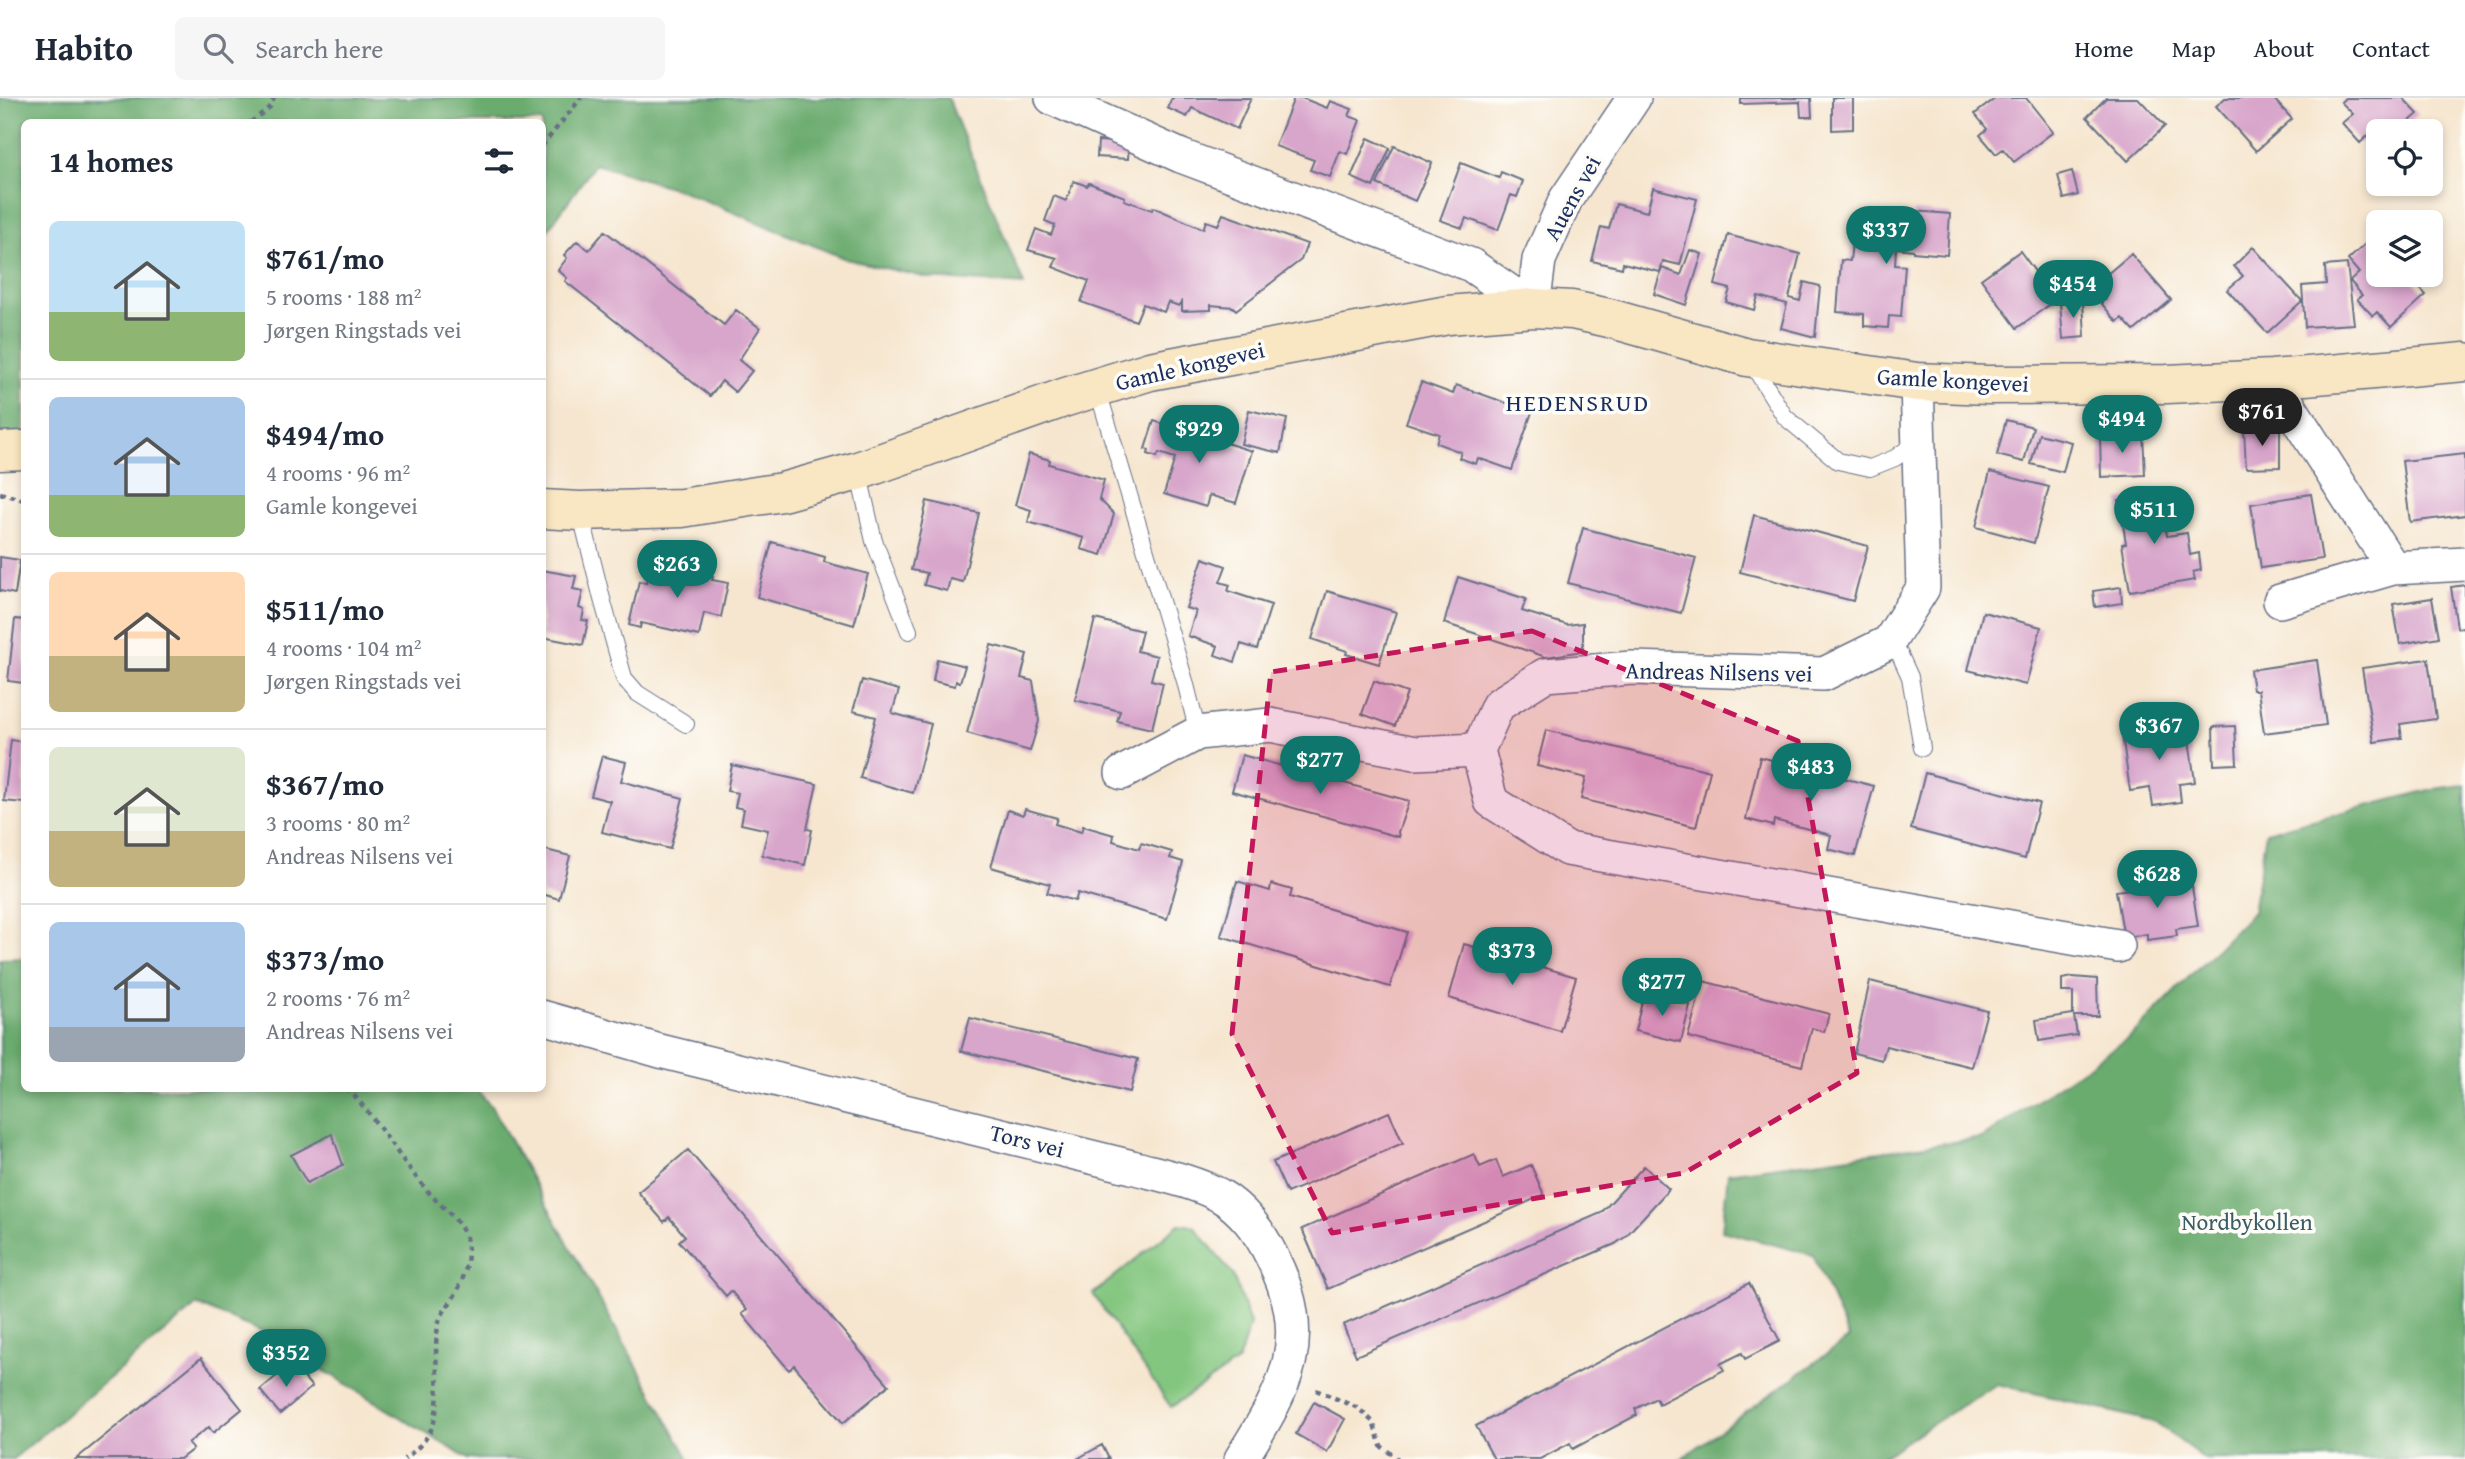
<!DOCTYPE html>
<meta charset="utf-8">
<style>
body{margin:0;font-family:"Gentium Book Plus",serif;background:#f6f6f7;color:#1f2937;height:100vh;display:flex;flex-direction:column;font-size:26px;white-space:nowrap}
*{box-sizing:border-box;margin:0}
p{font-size:23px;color:#747a83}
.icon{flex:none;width:38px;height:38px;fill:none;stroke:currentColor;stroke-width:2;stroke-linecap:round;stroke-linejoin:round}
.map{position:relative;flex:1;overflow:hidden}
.side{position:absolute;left:21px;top:21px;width:525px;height:973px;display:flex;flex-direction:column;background:#fff;border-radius:10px;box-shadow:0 4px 10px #0003}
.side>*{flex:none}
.tools{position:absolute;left:2366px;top:21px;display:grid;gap:14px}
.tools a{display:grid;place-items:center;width:77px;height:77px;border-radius:10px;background:#fff;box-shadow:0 4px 10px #0003;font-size:35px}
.price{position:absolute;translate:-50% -60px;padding:0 16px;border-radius:24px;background:#0f766e;color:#fff;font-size:23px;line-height:46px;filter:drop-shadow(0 2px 4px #0008)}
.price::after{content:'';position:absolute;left:50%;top:42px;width:21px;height:16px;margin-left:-10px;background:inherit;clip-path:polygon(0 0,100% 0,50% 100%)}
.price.on{background:#222;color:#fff}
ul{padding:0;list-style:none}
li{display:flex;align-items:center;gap:21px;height:175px;padding:0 28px}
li+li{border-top:2px solid #e0e1e3}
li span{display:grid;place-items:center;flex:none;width:196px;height:140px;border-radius:10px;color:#555}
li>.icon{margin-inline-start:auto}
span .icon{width:84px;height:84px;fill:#fffc;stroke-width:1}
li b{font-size:30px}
h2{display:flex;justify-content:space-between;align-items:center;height:84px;padding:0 28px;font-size:30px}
header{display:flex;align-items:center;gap:42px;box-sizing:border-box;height:98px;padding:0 35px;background:#fff;border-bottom:2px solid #e0e1e3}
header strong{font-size:33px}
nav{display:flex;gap:38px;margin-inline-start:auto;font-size:24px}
.search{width:490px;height:63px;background:#f6f6f7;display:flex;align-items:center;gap:18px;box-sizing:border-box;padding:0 24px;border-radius:10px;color:#747a83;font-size:26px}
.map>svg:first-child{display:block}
.green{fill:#83c67f;stroke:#4f7a6e;stroke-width:2}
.forest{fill:#6aab6e;stroke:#426d66;stroke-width:2}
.building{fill:#d8a5cb}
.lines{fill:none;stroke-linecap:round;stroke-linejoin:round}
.service-casing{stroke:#686f86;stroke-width:18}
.minor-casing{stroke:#686f86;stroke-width:36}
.secondary-casing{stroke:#686f86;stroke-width:41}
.path{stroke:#686f86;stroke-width:4.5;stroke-dasharray:5 5;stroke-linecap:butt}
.service{stroke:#fff;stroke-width:16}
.minor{stroke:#fff;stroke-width:33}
.secondary{stroke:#f9e7c3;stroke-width:38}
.marked{fill:#c2185b;fill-opacity:0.2;stroke:#c2185b;stroke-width:5;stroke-dasharray:14 9;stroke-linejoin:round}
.labels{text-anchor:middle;stroke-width:7;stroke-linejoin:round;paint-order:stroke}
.street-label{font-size:23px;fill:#1b2f5e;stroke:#fdfcf7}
.park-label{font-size:23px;fill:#3a5c68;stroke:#fdfcf7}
.neighbourhood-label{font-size:24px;letter-spacing:2px;fill:#1b2f5e;stroke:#fdfcf7}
</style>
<header>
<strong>Habito</strong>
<div class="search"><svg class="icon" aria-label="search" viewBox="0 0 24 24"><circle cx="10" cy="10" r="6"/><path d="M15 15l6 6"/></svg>Search here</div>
<nav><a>Home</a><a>Map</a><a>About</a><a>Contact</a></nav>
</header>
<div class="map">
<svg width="2465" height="1361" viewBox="0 0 2465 1361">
<rect width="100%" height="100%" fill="#fdfcf7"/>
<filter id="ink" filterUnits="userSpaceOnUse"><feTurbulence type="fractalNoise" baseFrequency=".0143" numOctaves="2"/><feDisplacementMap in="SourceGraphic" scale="14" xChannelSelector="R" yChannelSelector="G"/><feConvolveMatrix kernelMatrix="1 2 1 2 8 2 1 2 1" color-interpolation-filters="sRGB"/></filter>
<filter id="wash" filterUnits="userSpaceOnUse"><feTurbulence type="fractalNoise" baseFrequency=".00686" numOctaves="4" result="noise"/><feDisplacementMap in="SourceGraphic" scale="28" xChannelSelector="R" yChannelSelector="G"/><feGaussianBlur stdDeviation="1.57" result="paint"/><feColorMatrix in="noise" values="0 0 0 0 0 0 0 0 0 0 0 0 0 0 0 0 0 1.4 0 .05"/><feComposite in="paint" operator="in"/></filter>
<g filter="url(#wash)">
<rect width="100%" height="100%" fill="#f6e6cf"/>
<path class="green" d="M1179,1126L1194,1128L1233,1177L1250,1226L1238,1263L1171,1309L1093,1196Z"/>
<path class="forest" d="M0,0H948L1024,187L928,180L846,161L680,92L595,66L543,139L542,24H24V342H0Z
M2465,687V1361H2205L2154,1324L1997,1286L1927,1329L1880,1361H1681L1849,1240L1813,1157L1722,1133L1728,1075L1982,1040L2130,939L2253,814L2266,734L2433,691Z
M24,860V990L476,991L491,1008L689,1361H468L260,1233L197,1207L13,1361H0V861Z"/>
<g id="blocks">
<path class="building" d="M1172,0H1251L1237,31L1192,10L1187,19L1167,10Z
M1294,0H1302L1327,10L1330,3L1352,11L1349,18L1360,22L1347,56L1340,53L1330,79L1310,72L1314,62L1275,48Z
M1741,0H1811L1812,19H1801L1800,4L1741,6Z
M1832,0H1853V31L1832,32Z
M1996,0H2026L2053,34L2014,64L2003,51L1996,56L1980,37L1987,31L1975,16Z
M2106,0H2138L2165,28L2128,63L2087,19Z
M2225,0H2273L2292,21L2256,53L2216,8Z
M2345,0H2403L2418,16L2398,33H2378V45L2370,36L2360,45L2342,25L2353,16L2341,4Z
M1368,40L1390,50L1373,89L1351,79Z
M1098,43L1129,45L1128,61L1097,59Z
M1394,48L1432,65L1415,103L1377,86Z
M1461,65L1499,80L1501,74L1523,83L1517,99L1511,97L1498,132L1466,120L1462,130L1440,122Z
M2072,73L2078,97L2064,101L2058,77Z
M1074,83L1087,88L1089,85L1125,99L1124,102L1152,112L1153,109L1203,131L1206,123L1218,127L1223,116L1307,146L1301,162L1236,212L1233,209L1211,207V212L1182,213V204L1179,208L1168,204L1164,214L1143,206L1136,223L1081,204L1089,183L1053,169L1057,160L1028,152L1036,131L1051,137L1055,127L1045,123L1054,98L1066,103Z
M1653,90L1697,101L1680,167L1663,163L1660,174L1623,165L1622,170L1592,163L1601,129L1609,131L1616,106L1647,114Z
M1914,113L1950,116L1947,157L1913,154V152L1896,150L1895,167L1905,168L1901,219L1889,218L1888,230L1864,228V216L1837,214L1841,162L1850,163L1854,126L1912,133Z
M605,133L724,227L736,212L760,230L739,262L752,273L735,294L722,283L710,298L565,183L567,180L558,172L567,160L564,157L577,143L589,152Z
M2378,134V177H2408L2426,197L2391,229L2377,214L2373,218L2357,201L2362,197L2350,183L2359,175L2348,162Z
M1728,137L1800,156L1789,200L1800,203L1804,184L1820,188L1815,239L1781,230L1787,206L1758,198L1754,212L1726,204L1730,191L1715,187Z
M2253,149L2302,203L2267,235L2227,192L2243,178L2234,168Z
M1690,152L1702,156L1686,207L1654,196L1662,170L1681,177Z
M2020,153L2056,202L2017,230L1981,181Z
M2131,156L2171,202L2134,233L2122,220L2117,224L2101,205L2106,201L2094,187Z
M2347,166L2354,226L2305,229L2302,188L2326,186L2325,168Z
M2083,203L2085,239L2063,241L2060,205Z
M1421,284L1453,296L1456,287L1532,314L1512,372L1478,360L1476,366L1459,360L1461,354L1436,345L1439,336L1406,325Z
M1249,312L1287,321L1280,355L1241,346Z
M2006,322L2033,329L2024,364L1997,357Z
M1154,323L1252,353L1236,405L1209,397L1206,409L1164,396L1175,360L1159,355L1157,359L1148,356L1149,352L1145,351Z
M2244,331H2280V369L2246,370Z
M2143,335L2145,377L2101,379L2100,337Z
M2039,336L2071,344L2063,374L2031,366Z
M1029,356L1050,362L1049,366L1104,382L1099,401L1114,416L1102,457L1081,451L1084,440L1028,424L1031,412L1015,407Z
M2465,356V417L2410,424L2402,363Z
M1990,374L2049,389L2034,445L1976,429Z
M2160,395L2167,438L2187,435L2190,457L2199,455L2201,472L2193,474L2195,482L2130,493L2122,446L2126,445L2119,402Z
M2311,396L2322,461L2261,470L2251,406Z
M927,403L979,415L963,484L950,481L947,493L924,487L927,475L911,472Z
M1754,417L1868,448L1853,503L1740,474Z
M1583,430L1696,460L1681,515L1568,485Z
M772,444L825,459L824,464L868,476L854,527L757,499Z
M0,459L20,462L15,496L0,493Z
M1203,460L1226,468L1220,484L1230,487L1228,493L1271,507L1257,551L1241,546L1235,564L1215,557L1218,548L1188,538L1196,513L1186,510Z
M651,466L713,479L712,482L728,485L721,519L704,515L699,538L641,525L640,530L629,527L639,483L646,485Z
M542,472L576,478L573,491L583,493L579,510L584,512L582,522L588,523L583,547L542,539Z
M1458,479L1526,501L1522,513L1567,527L1583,525V553L1546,559L1444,525Z
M2465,487V529L2457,530L2451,489Z
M2121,489L2122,505L2095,509L2093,493Z
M1327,493L1396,514L1379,566L1346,556L1347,553L1312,541Z
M2432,500L2439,539L2400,546L2393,506Z
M1983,514L2041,529L2026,587L1968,572Z
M15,521L24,522V585L8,583Z
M1095,521L1142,533L1137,553L1157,558L1151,582L1163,585L1152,631L1117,623L1120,613L1075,602Z
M991,547L1027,556L1021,580L1033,583L1039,623L1030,653L967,635Z
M937,561L965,568L960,584L956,583L955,588L933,583Z
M2428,561L2436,621L2400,626L2402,640L2374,644L2362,570Z
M2317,562L2326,627L2264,635L2258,592H2253L2250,572Z
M862,582L899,592L892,615L931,626L913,695L860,680L876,619L853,613Z
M1374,583L1407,595L1395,628L1362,616Z
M2187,627L2195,684L2179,686L2181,704L2153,708L2150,690L2130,693L2122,636Z
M2235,628L2237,666L2214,667L2213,629Z
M1546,632L1710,673L1696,729L1581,701L1586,680L1537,668Z
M11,642L24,644V705L4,703Z
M1242,657L1409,703L1398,734L1399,739L1232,693Z
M602,658L626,664L621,683L683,700L670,751L602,734L610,703L591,698Z
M1760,659L1874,688L1855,758L1828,751L1831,737L1774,722L1773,728L1746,721Z
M732,667L817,686L807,731L812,732L805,767L762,757L768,732L741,726L744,711L735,709L738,695L727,693Z
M1925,675L2039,705L2025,761L1911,731Z
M1025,711L1057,720L1055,726L1081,734L1083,728L1114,737L1113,743L1139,751L1141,745L1172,754L1170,760L1183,764L1167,821L1078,795L1075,803L1047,795L1050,786L991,769L1008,712L1023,717Z
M542,751L570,758L559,801L542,796Z
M2191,782L2198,828L2176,831L2177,838L2147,842V836L2124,840L2116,793Z
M1237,783L1270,793L1271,786L1292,792L1290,799L1407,834L1390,889L1221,838Z
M1464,846L1576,879L1560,933L1449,900Z
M2073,879L2097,881L2098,918H2074L2077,937L2039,943L2036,922L2073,916V894H2062V881Z
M1703,883L1829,916L1824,934L1812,930L1802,968L1688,939Z
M1870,883L1987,913L1972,969L1886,948L1882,962L1854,955Z
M1644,895L1690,907L1681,944L1635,933Z
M970,920L1138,961L1130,994L961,953Z
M1389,1014L1403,1045L1287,1095L1273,1064Z
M332,1036L343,1067L307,1085L291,1057Z
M688,1052L889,1287L843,1325L794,1267L789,1272L742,1216L747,1212L731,1193L726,1198L679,1143L685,1138L669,1119L664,1124L638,1094Z
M1474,1056L1480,1069L1496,1062L1503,1079L1531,1067L1544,1097L1328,1191L1302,1131Z
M1644,1068L1669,1091L1625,1139L1615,1146L1356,1258L1343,1227L1601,1115Z
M1749,1185L1780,1243L1745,1261L1742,1255L1720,1266L1724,1272L1659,1306L1656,1300L1635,1311L1637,1317L1573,1351L1570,1345L1540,1361H1494L1476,1328Z
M201,1260L242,1311L213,1335L209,1329L188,1345L193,1351L180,1361H76Z
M292,1265L312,1289L280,1316L260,1292Z
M1314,1304L1345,1321L1327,1354L1296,1336Z
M1102,1347L1109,1361H1077Z"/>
</g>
</g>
<g filter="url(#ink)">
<use href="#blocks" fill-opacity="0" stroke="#686f86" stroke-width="2"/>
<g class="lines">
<g class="service-casing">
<path id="service" d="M1751,264L1785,319L1838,363L1870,370L1895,360L1917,344
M1097,290L1185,583L1198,635
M858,373L874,443L909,533
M580,413L602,501L624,580L637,595L686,626
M1889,544L1900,557L1910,579L1922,650"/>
</g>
<g class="minor-casing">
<path id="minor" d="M1052,0L1181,58L1471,167L1533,210L1539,162L1566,101L1634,0
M2272,281L2393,470L2465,466
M1917,284L1923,490L1889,544L1824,576L1632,570L1545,577L1498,607L1478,652L1491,703L1567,751L2118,848
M2280,503L2393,470
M1122,675L1198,635L1270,627L1415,655L1478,652
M542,919L660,953L1132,1069C1161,1077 1192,1083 1219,1097C1242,1110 1260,1134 1271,1157C1314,1241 1287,1288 1241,1361"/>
</g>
<g class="secondary-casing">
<path id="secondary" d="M0,353L24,352
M542,411L580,413L682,410L782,394L858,373L1066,299L1150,273L1448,217L1533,210L1572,212L1609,220L1747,259L1917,284L1988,287L2167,286L2272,281L2465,264"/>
</g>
<path class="path" d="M251,24L270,9L274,0
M542,48L581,0
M0,395L24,402
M347,990C377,1021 398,1059 426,1091C438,1106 456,1118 464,1135C473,1153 465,1180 455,1197C450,1206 442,1214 439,1224C431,1257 443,1291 434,1324C429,1341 417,1351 404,1361
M1316,1292L1358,1310L1373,1324L1381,1348L1398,1361"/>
<use href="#service" class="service"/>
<use href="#minor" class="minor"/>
<use href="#secondary" class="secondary"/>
</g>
</g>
<path class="marked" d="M1532,533L1798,643L1857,975L1684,1075L1332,1135L1232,936L1271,574Z"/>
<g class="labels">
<g class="street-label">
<text transform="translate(1572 100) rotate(-61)" y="8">Auens vei</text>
<text transform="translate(1190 268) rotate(-13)" y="8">Gamle kongevei</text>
<text transform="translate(1953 282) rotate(3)" y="8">Gamle kongevei</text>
<text transform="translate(1719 574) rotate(1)" y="8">Andreas Nilsens vei</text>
<text transform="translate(1027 1043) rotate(14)" y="8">Tors vei</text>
</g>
<g class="park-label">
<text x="2247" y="1132">Nordbykollen</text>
</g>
<g class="neighbourhood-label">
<text x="1578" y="313">HEDENSRUD</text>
</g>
</g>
</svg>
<div class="tools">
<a><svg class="icon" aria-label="locate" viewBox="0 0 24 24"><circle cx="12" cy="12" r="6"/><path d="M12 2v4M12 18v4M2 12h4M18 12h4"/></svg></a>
<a><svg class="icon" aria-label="layers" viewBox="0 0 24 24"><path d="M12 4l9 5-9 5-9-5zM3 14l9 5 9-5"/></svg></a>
</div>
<b class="price" style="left:1886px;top:168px">$337</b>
<b class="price" style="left:2073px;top:222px">$454</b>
<b class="price on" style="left:2262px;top:350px">$761</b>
<b class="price" style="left:2122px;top:357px">$494</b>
<b class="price" style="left:1199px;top:367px">$929</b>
<b class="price" style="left:2154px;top:448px">$511</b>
<b class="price" style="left:677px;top:502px">$263</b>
<b class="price" style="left:2159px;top:664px">$367</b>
<b class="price" style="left:1320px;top:698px">$277</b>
<b class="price" style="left:1811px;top:705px">$483</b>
<b class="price" style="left:2157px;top:812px">$628</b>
<b class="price" style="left:1512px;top:889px">$373</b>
<b class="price" style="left:1662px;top:920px">$277</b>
<b class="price" style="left:286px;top:1291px">$352</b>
<section class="side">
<h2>14 homes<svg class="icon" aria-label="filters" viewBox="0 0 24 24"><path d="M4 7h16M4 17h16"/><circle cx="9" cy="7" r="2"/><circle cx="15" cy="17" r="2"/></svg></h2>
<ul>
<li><span style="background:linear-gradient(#bfe0f5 65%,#8fb573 0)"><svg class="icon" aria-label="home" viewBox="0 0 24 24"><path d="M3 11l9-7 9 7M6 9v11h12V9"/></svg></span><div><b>$761/mo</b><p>5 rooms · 188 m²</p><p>Jørgen Ringstads vei</p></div></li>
<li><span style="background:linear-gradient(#a9c7e8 70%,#8fb573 0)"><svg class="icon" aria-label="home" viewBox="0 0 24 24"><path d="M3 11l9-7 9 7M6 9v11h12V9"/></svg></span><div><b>$494/mo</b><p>4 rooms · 96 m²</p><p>Gamle kongevei</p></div></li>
<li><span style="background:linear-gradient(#ffd9b3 60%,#c2b280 0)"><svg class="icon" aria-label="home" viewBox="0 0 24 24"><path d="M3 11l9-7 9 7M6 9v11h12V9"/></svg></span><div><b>$511/mo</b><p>4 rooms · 104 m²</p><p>Jørgen Ringstads vei</p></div></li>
<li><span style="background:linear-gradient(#dfe7d0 60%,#c2b280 0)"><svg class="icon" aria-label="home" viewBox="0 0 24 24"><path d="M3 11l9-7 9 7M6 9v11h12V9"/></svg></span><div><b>$367/mo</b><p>3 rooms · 80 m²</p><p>Andreas Nilsens vei</p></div></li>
<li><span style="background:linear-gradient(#a9c7e8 75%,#9aa5b1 0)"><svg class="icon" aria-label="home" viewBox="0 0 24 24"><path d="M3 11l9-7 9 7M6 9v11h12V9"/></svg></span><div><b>$373/mo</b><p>2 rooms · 76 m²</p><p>Andreas Nilsens vei</p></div></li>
</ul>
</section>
</div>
